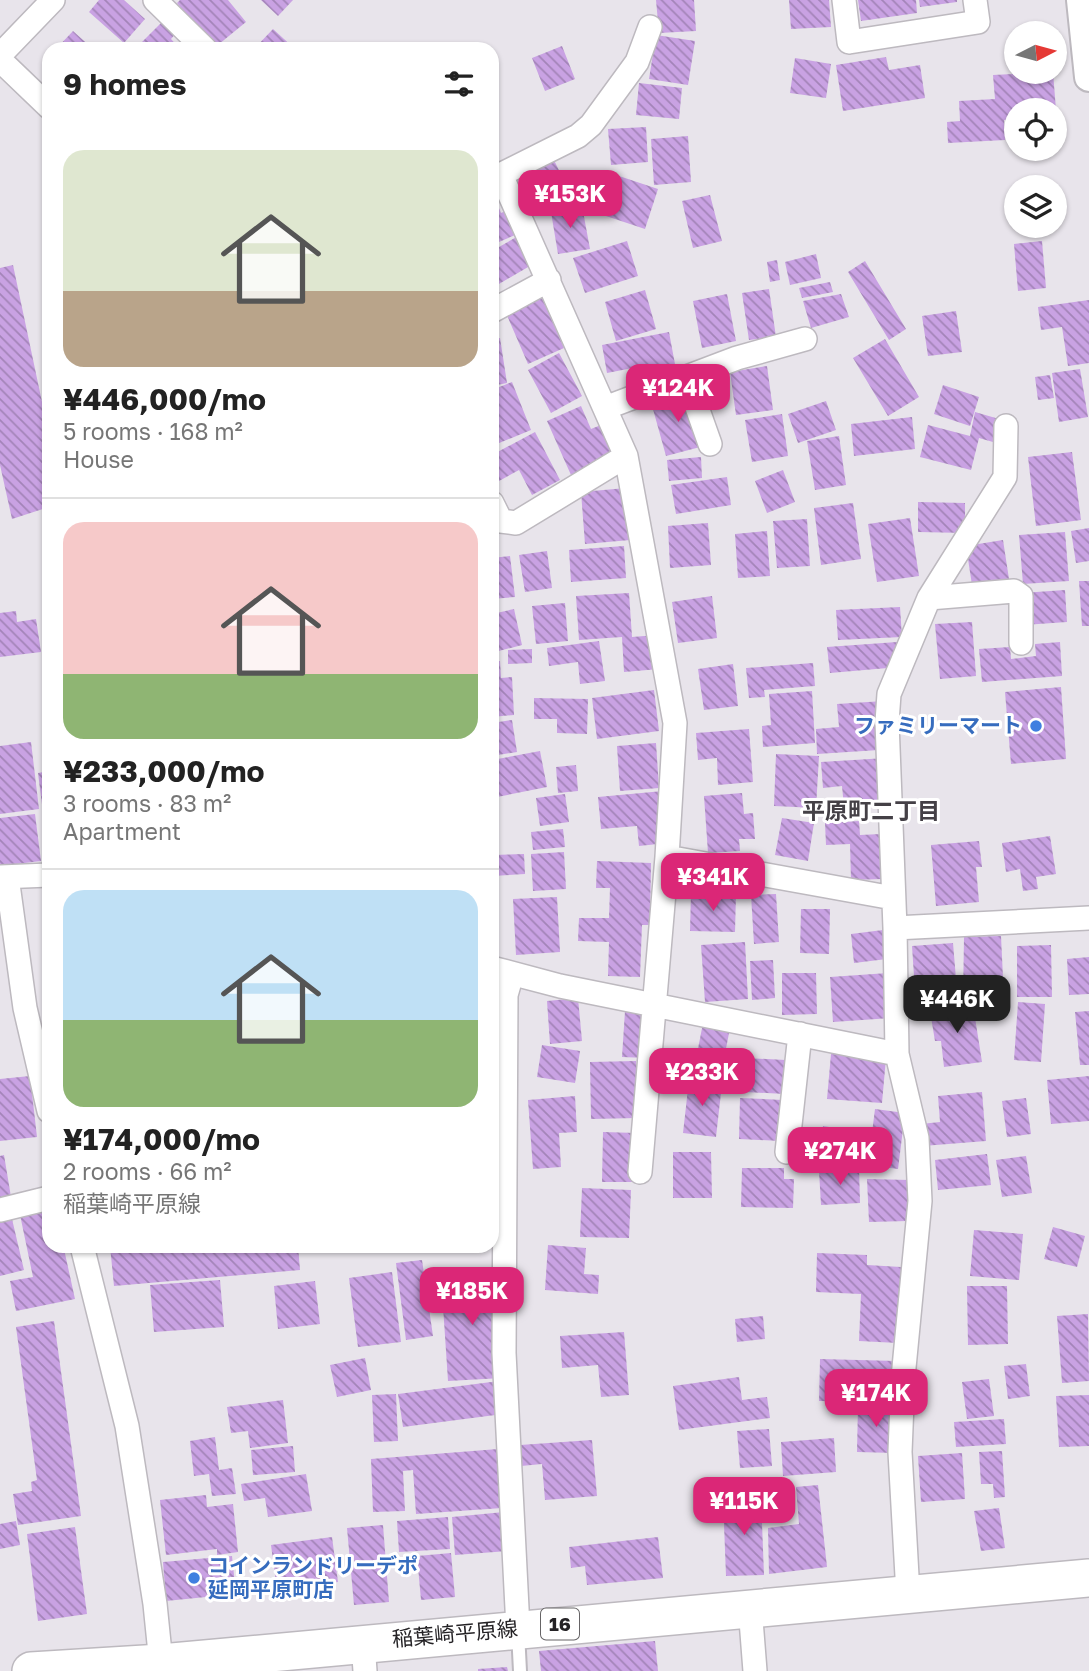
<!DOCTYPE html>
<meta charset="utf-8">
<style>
body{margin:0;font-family:"Golos Text","Noto Sans JP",sans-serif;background:#f6f6f6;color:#222;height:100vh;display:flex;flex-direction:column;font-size:26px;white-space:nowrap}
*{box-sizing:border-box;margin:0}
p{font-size:23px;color:#767676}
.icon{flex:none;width:38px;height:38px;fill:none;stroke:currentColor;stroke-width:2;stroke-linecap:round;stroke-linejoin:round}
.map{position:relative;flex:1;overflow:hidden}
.sheet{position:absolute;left:42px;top:42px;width:457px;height:1211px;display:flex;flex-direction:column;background:#fff;border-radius:21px;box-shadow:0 2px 5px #0004}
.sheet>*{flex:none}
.needle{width:46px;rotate:84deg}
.controls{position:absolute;left:1004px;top:21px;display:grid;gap:14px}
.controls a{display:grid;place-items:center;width:63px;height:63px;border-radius:50%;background:#fff;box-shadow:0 2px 5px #0004;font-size:35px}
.price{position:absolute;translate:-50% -60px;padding:0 16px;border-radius:14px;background:#db2777;color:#fff;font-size:23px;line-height:46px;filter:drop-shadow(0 2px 4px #0008)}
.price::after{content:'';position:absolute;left:50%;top:42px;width:21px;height:16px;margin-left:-10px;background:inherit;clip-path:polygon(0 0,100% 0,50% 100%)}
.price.on{background:#222;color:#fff}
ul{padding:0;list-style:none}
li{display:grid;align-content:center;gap:14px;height:371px;padding:0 21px}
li+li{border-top:2px solid #e0e0e0}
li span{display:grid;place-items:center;height:217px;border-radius:21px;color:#555}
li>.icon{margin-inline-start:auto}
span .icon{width:126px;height:126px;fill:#fffc;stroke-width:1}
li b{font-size:30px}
h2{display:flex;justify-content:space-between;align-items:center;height:84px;padding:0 21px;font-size:30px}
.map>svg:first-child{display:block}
.building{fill:url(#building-back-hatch)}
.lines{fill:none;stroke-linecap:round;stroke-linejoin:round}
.service-casing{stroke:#bdb9bf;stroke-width:16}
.minor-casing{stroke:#bdb9bf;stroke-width:26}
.tertiary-casing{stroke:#bdb9bf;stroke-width:32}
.primary-casing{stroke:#bdb9bf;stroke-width:40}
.service{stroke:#fff;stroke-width:12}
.minor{stroke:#fff;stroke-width:23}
.tertiary{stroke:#fff;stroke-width:28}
.primary{stroke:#fff;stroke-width:37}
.shop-dot{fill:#3f7fe0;stroke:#fff;stroke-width:2.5}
.labels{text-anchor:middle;stroke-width:6;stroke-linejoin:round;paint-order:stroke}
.shield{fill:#fff;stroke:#666466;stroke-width:2}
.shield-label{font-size:19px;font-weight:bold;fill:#242225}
.shop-label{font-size:21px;font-weight:bold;fill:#366cbe;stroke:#fff;text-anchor:end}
.street-label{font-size:21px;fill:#242225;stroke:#fff}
.neighbourhood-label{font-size:23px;font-weight:bold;fill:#444046;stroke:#fff}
</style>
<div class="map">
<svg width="1089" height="1671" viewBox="0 0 1089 1671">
<defs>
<pattern id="building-back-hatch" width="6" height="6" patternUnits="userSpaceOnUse" patternTransform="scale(1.75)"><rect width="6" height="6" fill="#c9a2e3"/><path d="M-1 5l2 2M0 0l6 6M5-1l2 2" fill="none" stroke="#a384b8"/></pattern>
</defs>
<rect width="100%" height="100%" fill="#e8e4eb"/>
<path class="building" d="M99,0H124L145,19L124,43L89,12Z
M180,0H228L246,22L213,49L177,3Z
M261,0H293L278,16Z
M656,0H694L696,31L659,33Z
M789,0H829L831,27L791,29Z
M858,0H916L917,13L861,21Z
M919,0H957V2L920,7Z
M163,21L176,33L171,39L180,49H135Z
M273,29L295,49H254Z
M73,31L93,49H56Z
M656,35L695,41L688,85L649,79Z
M562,46L575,79L545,91L532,58Z
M886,57L889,70L920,65L925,98L843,111L836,65Z
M795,58L831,64L826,98L790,93Z
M1053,72L1056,110H1017V119L1004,120L1005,140L948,143L947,122L960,121L959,101L995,99L993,75Z
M639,83L682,88L679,119L636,115Z
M646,127L648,162L611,165L608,129Z
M688,136L691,182L654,185L651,139Z
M551,154L572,197L541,213L519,169Z
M619,176L658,189L645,229L606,216Z
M492,191L501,213L512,208L522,232L492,245Z
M710,195L722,241L693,248L682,201Z
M582,206L590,249L558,254L551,212Z
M520,235L535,263L492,288V251Z
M627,241L638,276L585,293L573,258Z
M1042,241L1046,288L1018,291L1014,244Z
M816,254L821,278L790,285L785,262Z
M777,260L780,280L770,282L767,262Z
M865,261L906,329L889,340L848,272Z
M13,265L49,435V507L12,519L0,465V268Z
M830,282L833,292L802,298L799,288Z
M769,289L776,337L749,340L742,293Z
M645,290L656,329L616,341L605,302Z
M727,294L736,341L702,348L693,301Z
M841,294L849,317L811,328L803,301Z
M542,297L564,348L528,364L506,313Z
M1089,300V363L1068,366L1062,327L1041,330L1038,307Z
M956,311L962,352L928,356L922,316Z
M669,332L677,375L646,381L643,366L607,373L602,345Z
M500,338L507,383L492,386V339Z
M885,339L919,397L888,416L853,358Z
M559,353L582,396L551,413L528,370Z
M767,366L773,410L736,415L730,372Z
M1080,369L1088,417L1059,422L1052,373Z
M1050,375L1054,398L1038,400L1035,377Z
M512,382L531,430L492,446V390Z
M943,385L979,397L970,426L934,414Z
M689,391L704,446L666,456L651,402Z
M826,401L836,430L798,443L788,414Z
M581,406L591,429L601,425L615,455L571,475L547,421Z
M975,412L999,419L993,442L979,438L971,470L920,457L928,425L970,436Z
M782,414L788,456L752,462L745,420Z
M912,417L915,449L854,456L851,424Z
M535,432L560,480L532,495L519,470L499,481L492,468V455Z
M839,436L846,485L815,490L807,441Z
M1072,452L1081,520L1036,526L1028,457Z
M701,457L702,478L669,481L667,460Z
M783,470L795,502L767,513L755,481Z
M727,477L731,505L676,514L671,485Z
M626,488L630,540L585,544L581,492Z
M918,502L965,503V533L918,532Z
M853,503L861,559L821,565L814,508Z
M910,518L919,576L877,582L868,524Z
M807,519L810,566L777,568L773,521Z
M708,523L711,565L670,568L668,526Z
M1089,528V561L1076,563L1071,531Z
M767,531L770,576L738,578L735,534Z
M1065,532L1069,581L1023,584L1019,535Z
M1003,540L1009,579L972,585L966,546Z
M624,546L626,578L571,582L569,550Z
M547,551L552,588L525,592L519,555Z
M510,556L515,597L492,599V558Z
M1079,581H1089V626H1082Z
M1065,590L1067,622L1024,625L1022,593Z
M629,593L632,637L657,635L659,669L624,672L622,637L579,640L576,596Z
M712,596L717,638L678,643L672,602Z
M565,603L568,641L536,644L532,606Z
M900,607L902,637L838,640L836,610Z
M514,609L522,645L495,652L492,614Z
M16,611L17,622L36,619L41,652L0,657V613Z
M972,622L976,676L940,679L935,624Z
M599,641L605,681L580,684L578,662L549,666L547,648Z
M897,642L899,667L830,673L827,647Z
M1060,642L1062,676L982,682L979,649L1010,647L1011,659L1036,656L1035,644Z
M532,649V663L508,664V650Z
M492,661H500L501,678L512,677L514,715L492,717Z
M813,663L815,686L764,690L765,697L749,698L746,668Z
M733,664L738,706L704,710L698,669Z
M1061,687L1066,759L1011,764L1005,692Z
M654,690L659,731L597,739L592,698Z
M812,691L815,743L763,747L762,726L771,725L769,694Z
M534,698L588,699L587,734L557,733V719H534Z
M884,701L879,750L817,754L816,729L839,727L837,704Z
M512,720L517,752L492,756V723Z
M749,729L753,782L718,785L717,758L698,760L696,733Z
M31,742L39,809L0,814V746Z
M656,743L659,788L620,791L617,746Z
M540,751L547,787L492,798V760Z
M776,754L819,756L816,808L774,806Z
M886,758L887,783H878L879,804L844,807L842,786L823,788L821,762Z
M576,765L578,791L558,793L556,767Z
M49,771V819L44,820L38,773Z
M663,791L667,843L639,846L637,826L601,829L598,797Z
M742,793L744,814L753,813L755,839H739L740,851L708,853L704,796Z
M565,794L569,822L540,826L536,798Z
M35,814L41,861L0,866V818Z
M782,818L814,823L808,861L775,855Z
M859,821L860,835L881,834L883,879L851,880L850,844L826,845L825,823Z
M563,829L565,847L533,850L531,832Z
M1050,836L1056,874L1036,877L1038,889L1023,891L1020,869L1006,872L1002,843Z
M979,841L982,867H976L979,902L936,906L931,845Z
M564,852L566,889L533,891L531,854Z
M524,854L525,874L492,876V855Z
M597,861L651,863L650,925H642L640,977L608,976L609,942L578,941L579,918H609L610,888H596Z
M691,893L736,894L735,932L690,931Z
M776,894L779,942L754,944L751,895Z
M557,897L560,952L516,955L513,899Z
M801,909H830L829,954L800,953Z
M891,929L895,958L854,963L851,934Z
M1001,936L1004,999L963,1001L964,937Z
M745,942L748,999L705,1002L701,945Z
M953,943L958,1003L916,1006L912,946Z
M1051,945L1052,997H1017V946Z
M1089,957V994L1069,995L1067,959Z
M773,960L775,998L752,1000L750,961Z
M499,970L502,1031H492V971Z
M782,973H816L817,1014L782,1015Z
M888,973L891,1018L833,1022L830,977Z
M578,998L582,1041L550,1044L547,1001Z
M1018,1002L1045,1004L1041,1062L1014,1060Z
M973,1005L982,1062L944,1067L941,1041H935L930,1011Z
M625,1011L651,1013L647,1058L622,1057Z
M1089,1011V1065H1080L1075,1012Z
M704,1018L731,1023L721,1074L694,1069Z
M542,1045L580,1051L575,1083L537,1077Z
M831,1054L886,1058L882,1103L827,1099Z
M746,1058L786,1060L785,1094L745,1092Z
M636,1061L637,1118L591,1119L590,1062Z
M30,1076L37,1137L0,1141V1079Z
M1089,1076V1121L1051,1124L1047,1080Z
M689,1080L722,1084L716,1137L683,1133Z
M982,1092L986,1141L923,1146L921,1124L940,1122L938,1096Z
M575,1096L577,1132L559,1133L561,1167L533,1169L528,1100Z
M740,1098L783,1100L780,1141L739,1139Z
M1026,1098L1031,1134L1007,1137L1002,1101Z
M875,1109L905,1113L898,1169L868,1165Z
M823,1126L868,1133L863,1168L819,1161Z
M603,1132L637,1133L636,1182H602Z
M673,1152H711L712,1198H673Z
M987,1154L991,1185L938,1190L935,1160Z
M4,1155L12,1203L0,1205V1156Z
M1026,1156L1032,1193L1002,1197L996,1160Z
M742,1168H784V1179H794L793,1208L741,1207Z
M859,1168L860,1203L821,1205L819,1171Z
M867,1179L910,1180L908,1221L869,1222Z
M582,1188L631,1190L629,1238L580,1237Z
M49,1203V1246H71L64,1249L75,1299L16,1311L10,1281L33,1277L19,1210Z
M12,1219L24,1270L0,1276V1221Z
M1053,1227L1085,1236L1077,1267L1044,1259Z
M974,1230L1023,1234L1019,1280L970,1276Z
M548,1245L586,1248L584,1274L599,1275L598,1294L545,1290Z
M110,1246H298L300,1270L114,1286Z
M817,1253L867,1255V1265L901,1267L898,1343L859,1341L861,1294L816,1292Z
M422,1260L433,1336L406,1340L396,1263Z
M392,1272L401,1342L358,1347L349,1278Z
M496,1273L502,1378L448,1381L441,1276Z
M220,1280L224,1327L154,1332L150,1285Z
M315,1281L320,1324L278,1329L274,1286Z
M967,1286H1007L1008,1344L968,1345Z
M1088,1314L1089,1381L1062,1383L1057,1316Z
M763,1316L765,1339L737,1342L735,1319Z
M54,1321L81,1516L18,1525L13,1494L32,1491L31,1482L37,1480L16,1327Z
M624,1332L629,1395L601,1397L598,1365L562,1368L560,1336Z
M365,1358L371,1390L337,1397L330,1365Z
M820,1359L897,1361V1402L819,1401Z
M1026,1364L1030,1396L1008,1399L1004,1366Z
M739,1377L742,1400L767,1397L770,1418L679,1430L673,1386Z
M989,1379L994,1416L967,1419L962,1382Z
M499,1381L503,1414L403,1427L398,1394Z
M396,1394L398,1441L374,1442L372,1395Z
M1089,1395V1446L1059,1447L1056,1396Z
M283,1400L288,1443L250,1448L248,1431L231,1433L227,1407Z
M858,1405L896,1407L895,1453L857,1452Z
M1004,1419L1006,1444L956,1447L954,1422Z
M769,1429L772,1466L740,1468L737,1431Z
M215,1437L219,1470L232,1468L236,1494L212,1496L209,1474L194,1476L190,1441Z
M834,1438L836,1472L783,1476L781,1442Z
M592,1440L597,1496L545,1500L542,1464L521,1466L520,1445Z
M293,1446L295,1472L253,1475L251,1450Z
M498,1449L502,1508L416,1514L413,1470L403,1471L405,1511L373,1512L371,1459Z
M1002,1451L1005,1497L994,1498L993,1484H981L979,1452Z
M962,1453L965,1499L921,1502L918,1456Z
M306,1474L312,1511L268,1517L265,1498L244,1501L241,1484Z
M818,1485L827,1567L769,1574L768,1528L799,1524L796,1487Z
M206,1495L207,1507L233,1504L238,1552L217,1555V1549L166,1555L160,1500Z
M761,1497L764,1575L726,1576L723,1498Z
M999,1508L1005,1548L981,1551L974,1511Z
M504,1512L508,1551L455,1555L452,1517Z
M448,1517L450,1549L399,1552L397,1521Z
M16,1521L20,1545L0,1549V1524Z
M383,1525L389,1602L354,1605L347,1528Z
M75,1527L87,1614L38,1621L27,1534Z
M332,1537L338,1582L277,1590L271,1545Z
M658,1537L663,1578L587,1585L585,1566L571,1568L569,1547Z
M451,1553L455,1597L421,1600L417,1556Z
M232,1556L236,1594L166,1601L163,1562Z
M655,1641L658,1671H541L539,1651Z
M507,1667L508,1671H478V1669Z"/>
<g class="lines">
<g class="service-casing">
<path id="service" d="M518,1632L520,1671"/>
</g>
<g class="minor-casing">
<path id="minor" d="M155,0L205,49
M844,0L849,42L978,22L975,0
M0,55L53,0
M0,60L49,107
M501,175L626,456L675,723L667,857L640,1172
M492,179L578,136L591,125L637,62L650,27
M492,311L549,280
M687,379L710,444
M605,408L737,358L805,339
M1006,426L1005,477L929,598L889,694L887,722L895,928L1089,918
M492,503L501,521L516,523L626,456
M929,598L1014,591L1021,596V643
M667,857L893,898
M0,877L49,875
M7,877L25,1008L49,1111
M492,968L560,986L897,1054L895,928
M512,974L506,995L504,1353L518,1628
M897,1054L917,1138L920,1201L903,1378L900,1452L908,1594
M787,1152L800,1034
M0,1210L49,1198
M82,1246L127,1426L155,1604L161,1663
M750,1607L755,1671
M363,1643L365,1671"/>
</g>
<g class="tertiary-casing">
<path id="tertiary" d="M1081,0L1089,77"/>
</g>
<g class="primary-casing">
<path id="primary" d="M31,1671L161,1663L1089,1578"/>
</g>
<use href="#service" class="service"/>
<use href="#minor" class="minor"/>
<use href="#tertiary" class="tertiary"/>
<use href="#primary" class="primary"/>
</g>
<g class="shop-dot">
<circle cx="1036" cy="726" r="7"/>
<circle cx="194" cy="1578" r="7"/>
</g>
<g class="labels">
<rect class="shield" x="541" y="1608.5" width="38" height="31" rx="5"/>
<g class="shield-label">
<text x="560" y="1631">16</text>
</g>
<g class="shop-label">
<text x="1022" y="733">ファミリーマート</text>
<text x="208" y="1573" text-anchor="start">コインランドリーデポ<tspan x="208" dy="24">延岡平原町店</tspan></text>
</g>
<g class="street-label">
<text transform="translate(455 1634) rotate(-5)" y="7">稲葉崎平原線</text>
</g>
<g class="neighbourhood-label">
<text x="871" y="819">平原町二丁目</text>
</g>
</g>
</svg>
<div class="controls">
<a><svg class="needle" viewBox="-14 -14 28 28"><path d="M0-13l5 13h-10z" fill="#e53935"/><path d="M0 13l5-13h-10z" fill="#767676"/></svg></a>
<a><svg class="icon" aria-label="locate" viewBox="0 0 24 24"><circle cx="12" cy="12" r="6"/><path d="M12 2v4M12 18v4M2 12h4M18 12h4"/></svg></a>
<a><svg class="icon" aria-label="layers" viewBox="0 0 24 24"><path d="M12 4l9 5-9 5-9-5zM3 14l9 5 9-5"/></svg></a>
</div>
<b class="price" style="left:570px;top:230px">¥153K</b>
<b class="price" style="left:678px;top:424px">¥124K</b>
<b class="price" style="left:713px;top:913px">¥341K</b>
<b class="price on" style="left:957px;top:1035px">¥446K</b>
<b class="price" style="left:702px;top:1108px">¥233K</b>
<b class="price" style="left:840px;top:1187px">¥274K</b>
<b class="price" style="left:472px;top:1327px">¥185K</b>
<b class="price" style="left:876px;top:1429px">¥174K</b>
<b class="price" style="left:744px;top:1537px">¥115K</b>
<section class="sheet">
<h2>9 homes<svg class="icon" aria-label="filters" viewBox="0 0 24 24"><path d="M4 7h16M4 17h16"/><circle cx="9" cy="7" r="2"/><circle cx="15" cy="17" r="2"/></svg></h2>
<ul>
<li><span style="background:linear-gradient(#dfe7d0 65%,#b9a48a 0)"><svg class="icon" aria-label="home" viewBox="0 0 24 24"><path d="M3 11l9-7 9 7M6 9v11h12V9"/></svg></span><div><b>¥446,000/mo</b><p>5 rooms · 168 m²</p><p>House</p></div></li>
<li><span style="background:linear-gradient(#f6c9c9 70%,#8fb573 0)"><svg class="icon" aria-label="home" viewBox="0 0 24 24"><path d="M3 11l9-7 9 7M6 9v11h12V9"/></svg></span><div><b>¥233,000/mo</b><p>3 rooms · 83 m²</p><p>Apartment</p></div></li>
<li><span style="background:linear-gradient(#bfe0f5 60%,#8fb573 0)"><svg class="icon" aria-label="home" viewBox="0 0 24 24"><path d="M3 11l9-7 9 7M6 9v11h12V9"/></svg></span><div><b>¥174,000/mo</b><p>2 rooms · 66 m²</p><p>稲葉崎平原線</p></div></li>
</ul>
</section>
</div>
